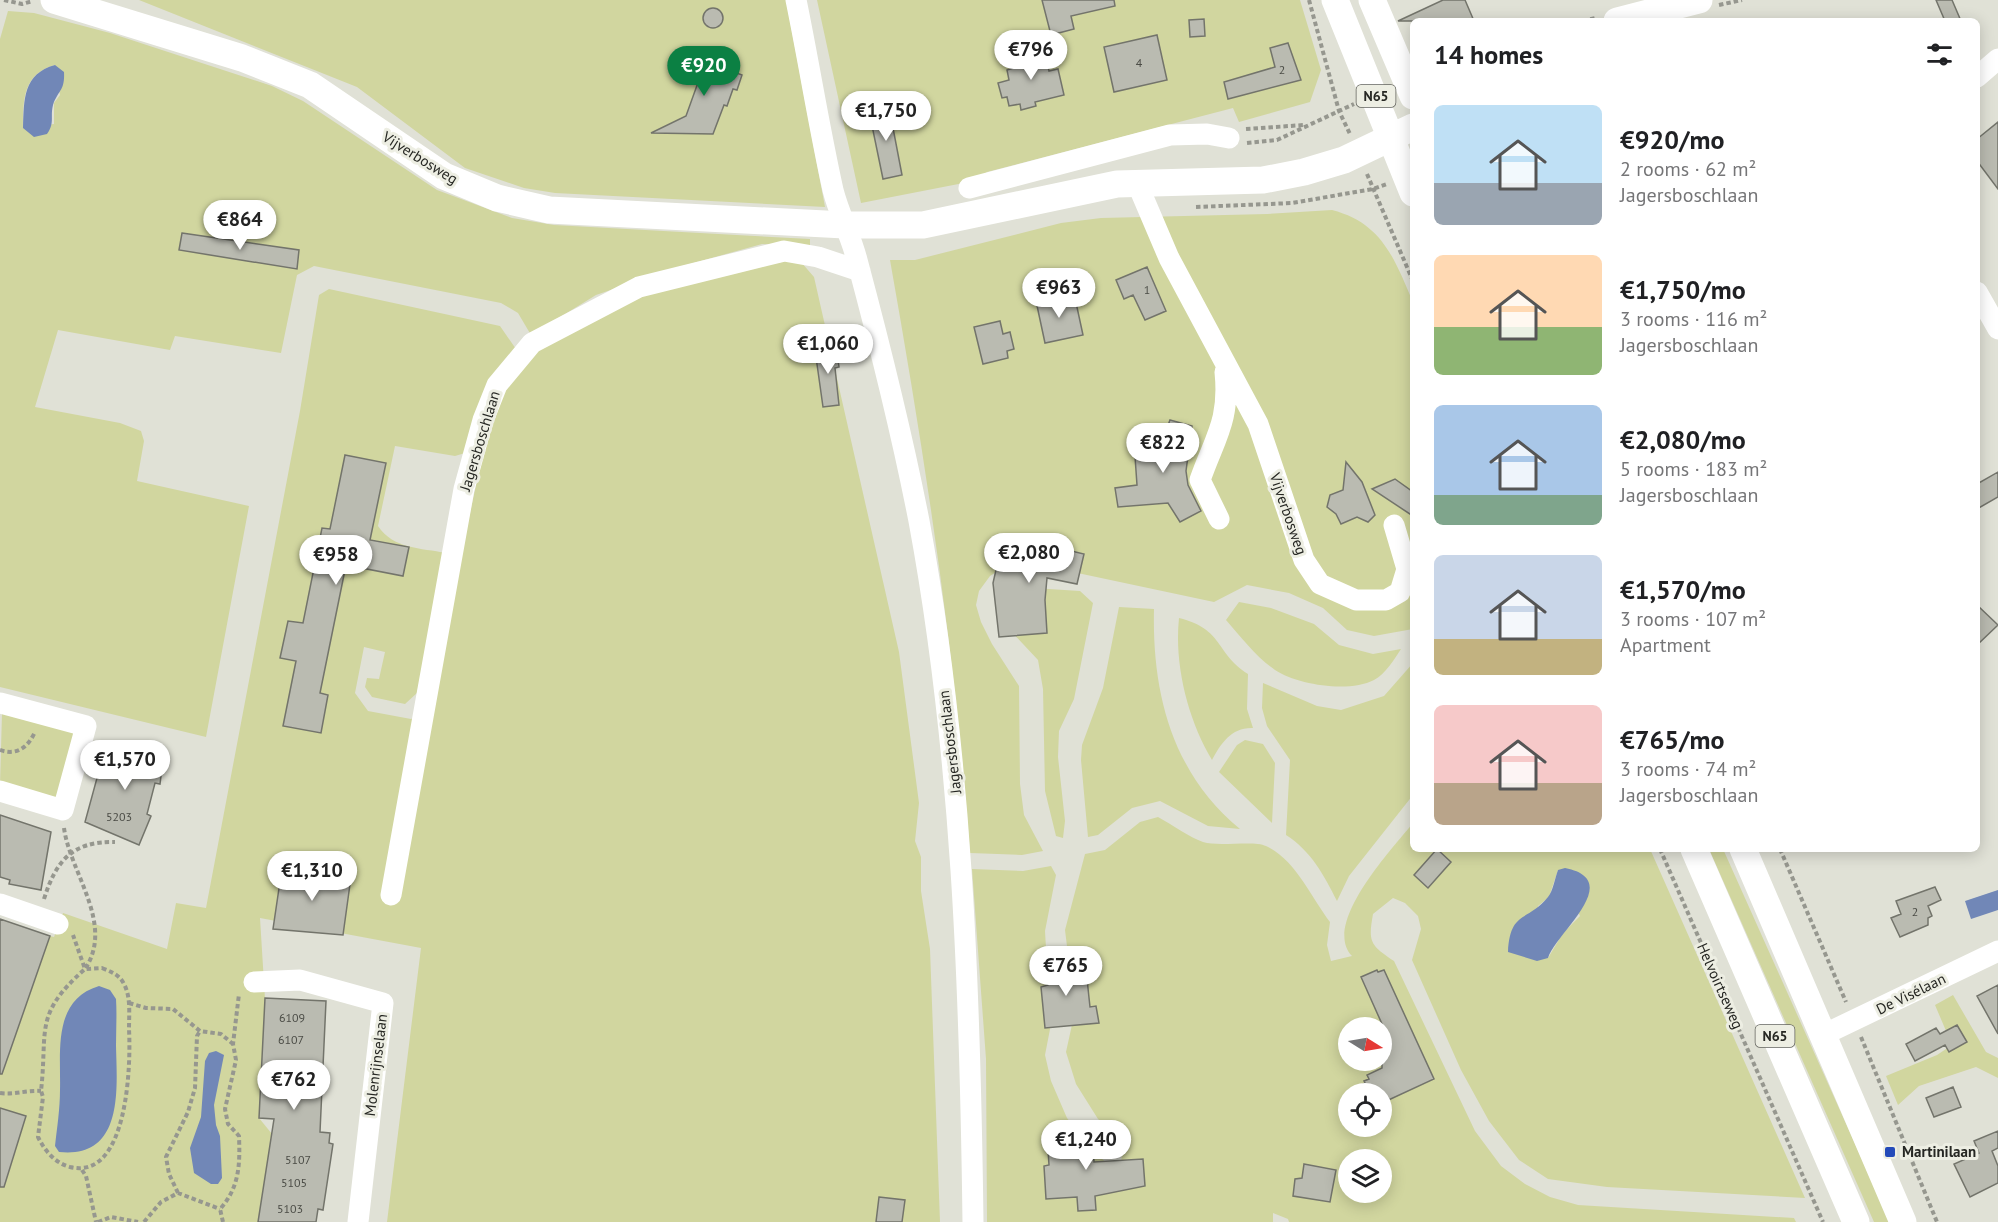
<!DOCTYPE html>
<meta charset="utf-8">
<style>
body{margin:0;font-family:"PT Sans",sans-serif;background:#f2f2f2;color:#202124;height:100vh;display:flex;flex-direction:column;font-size:22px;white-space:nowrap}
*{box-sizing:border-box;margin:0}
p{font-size:20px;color:#757577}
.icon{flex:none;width:33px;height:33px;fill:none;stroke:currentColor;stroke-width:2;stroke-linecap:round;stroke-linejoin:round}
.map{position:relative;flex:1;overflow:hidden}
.side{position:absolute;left:1410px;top:18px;width:570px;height:834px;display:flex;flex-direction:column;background:#fff;border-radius:9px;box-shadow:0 3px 15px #0003}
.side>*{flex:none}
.needle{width:39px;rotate:101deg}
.tools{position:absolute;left:1338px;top:1017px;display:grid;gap:12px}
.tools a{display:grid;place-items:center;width:54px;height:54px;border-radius:50%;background:#fff;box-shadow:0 3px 15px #0003;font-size:30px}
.price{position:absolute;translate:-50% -51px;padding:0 14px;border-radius:21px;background:#fff;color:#222;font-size:20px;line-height:39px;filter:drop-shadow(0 2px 3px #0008)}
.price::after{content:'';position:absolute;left:50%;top:36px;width:18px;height:14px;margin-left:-9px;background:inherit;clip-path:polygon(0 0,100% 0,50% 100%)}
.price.selected{background:#0b8043;color:#fff}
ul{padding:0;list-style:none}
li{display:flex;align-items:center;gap:18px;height:150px;padding:0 24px}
li span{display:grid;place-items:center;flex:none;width:168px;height:120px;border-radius:9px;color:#555}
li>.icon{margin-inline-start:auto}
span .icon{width:72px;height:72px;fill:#fffc;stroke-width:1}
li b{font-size:26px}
h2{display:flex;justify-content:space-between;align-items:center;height:72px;padding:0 24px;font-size:26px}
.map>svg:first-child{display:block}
.green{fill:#d1d69f;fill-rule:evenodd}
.water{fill:#7187b7}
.building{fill:#babbb1;stroke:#73746b;stroke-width:1.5}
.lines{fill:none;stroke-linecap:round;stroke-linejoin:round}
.path{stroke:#96978f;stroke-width:4;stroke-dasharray:4.5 3;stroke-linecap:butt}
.minor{stroke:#fff;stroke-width:21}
.major{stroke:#fff;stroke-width:27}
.poi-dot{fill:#244ab9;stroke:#edeee3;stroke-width:2}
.labels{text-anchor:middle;stroke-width:6;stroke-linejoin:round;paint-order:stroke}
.number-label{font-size:12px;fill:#4b4c46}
.shield{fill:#edeee3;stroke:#62635d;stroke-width:1.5}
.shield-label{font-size:14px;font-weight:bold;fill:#262723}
.street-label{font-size:15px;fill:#262723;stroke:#edeee3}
.poi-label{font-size:15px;font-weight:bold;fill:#262723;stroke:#edeee3;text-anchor:start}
</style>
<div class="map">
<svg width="1998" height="1222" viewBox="0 0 1998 1222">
<rect width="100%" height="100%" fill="#e0e1d6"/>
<path class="green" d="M139,0H786L825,207L555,193L524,188L465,168L357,87Z
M817,0H1300L1321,70L1310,102L1239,122L1233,108L987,172L979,180L861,203Z
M8,11L34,13L110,33L272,86L303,101L437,190L512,218L554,225L810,239V248L791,245L762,244L672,269L596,295L531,335L518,313L501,303L314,266L297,275L281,353L175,336L170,350L58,330L35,407L120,423L141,431L144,441L137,481L249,506L206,737L0,687V39ZM55,65L60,95L54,103V124L23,128C23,99 23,74 55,65Z
M1332,210C1382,223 1394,258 1413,302V629L1374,636L1347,630L1323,608L1289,593L1247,585L1214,602L1054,568L1004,567L990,576L979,591L976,605L981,622L992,644L1019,686L1020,784L1024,815L1043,851L1022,855L970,853C955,653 925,457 890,260H915L1061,223L1101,218L1267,214Z
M791,260L801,262L814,277L899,652L919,803L915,841L921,857V891L930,949L940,1222H387L421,948L260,918L265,999L259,1118L272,1134L258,1222H0V1068L4,1069L50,936L54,937L63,913L167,949L176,903L206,908L300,411L319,295L329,289L500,326L516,349L465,453L455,456L395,446L378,526C393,549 421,548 446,553L417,693L405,704L372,697L365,687L367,678L379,679L385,652L364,647L355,693L368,711L411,719L419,715L467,527L486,439L502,393L536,348L645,292Z
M1033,588L1080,591L1093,603L1074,699L1059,731L1058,757L1065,821L1063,838L1056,836L1045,791L1043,689L1038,660L1008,628Z
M1239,602L1271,608L1314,624L1339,645L1373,654L1401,649C1395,658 1385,675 1374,680C1349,693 1298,685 1275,670C1256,657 1241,637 1226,620Z
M1119,607L1154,609C1152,693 1172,773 1240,829L1208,826L1160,801L1132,808L1098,835L1088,837L1081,760L1082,745L1103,688Z
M1179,618C1224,629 1215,653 1248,674L1247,709L1253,728C1232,727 1221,743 1212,760C1188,720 1174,665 1179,618Z
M1413,663V795L1349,876L1337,901C1324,875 1311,851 1286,835L1290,760L1267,726L1262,708L1263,683L1317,706L1341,710L1384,696Z
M2,713L78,734L59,803L0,785Z
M1245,740L1263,744L1275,763L1272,823L1219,772L1237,745Z
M1158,817C1171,824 1191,838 1203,842C1219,847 1254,840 1266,846C1295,859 1311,897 1330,922L1327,945L1331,961L1352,956C1321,924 1393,848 1413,823V849H1650L1805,1198L1607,1187L1548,1179L1519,1160L1489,1121L1461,1070L1412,960L1421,929L1418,916L1405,903L1393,898L1373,914C1368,942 1370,945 1394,961L1475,1131L1501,1166L1525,1184L1550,1197L1578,1205L1794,1218L1796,1222H1289L1288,1219L1273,1213V1222H987L986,1059L972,869L1023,871L1051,866L1056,875L1045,931L1047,966L1052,978L1051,1024L1045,1055L1051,1081L1067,1118L1091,1149L1121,1176L1122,1141L1098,1119L1076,1084L1066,1052L1075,1011L1065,930L1085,854L1105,850L1140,822ZM1558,870L1580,916L1563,933L1548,958L1538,906L1549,897ZM1348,1028H1382V1060H1348ZM1348,1094H1382V1126H1348ZM1348,1160H1382V1192H1348Z
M1709,849H1723L1890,1222H1874Z
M1953,995L1986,1052L1998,1058V1078L1976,1067L1919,1086L1898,1105L1886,1076L1937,1055L1952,1045L1935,1005Z"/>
<path class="water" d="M55,65L64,72C65,91 58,90 53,105C50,117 55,123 47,134L34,137L23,128C24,99 23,74 55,65Z
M1565,868C1626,880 1556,933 1548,958L1537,961L1508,952C1510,910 1528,922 1548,897C1553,891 1555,878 1558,870Z
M1998,890V910L1971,919L1965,901Z
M99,986L110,990L116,999C117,1015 116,1030 116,1046C117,1089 124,1159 59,1152L55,1146C57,1128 60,1109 60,1090C61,1052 52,1000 99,986Z
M216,1051L224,1055L214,1105L216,1125L220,1136L222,1178L218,1184H211L194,1173L190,1148L201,1117L205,1061L209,1053Z"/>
<path class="building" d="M1042,0H1114L1115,6L1071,16L1074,29L1051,35Z
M1443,0H1465L1474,21H1398Z
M1936,0H1952L1961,21H1945Z
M703 18a10 10 0 1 1 20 0a10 10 0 1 1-20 0Z
M1204,19L1205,36L1190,37L1189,20Z
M1157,35L1167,80L1114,92L1104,47Z
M1288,43L1301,80L1228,99L1224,82L1275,67L1270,48Z
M1044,49L1049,71L1058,69L1064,95L1035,102L1036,106L1021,110L1020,104L1009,106L1007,97L1002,98L998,83L1009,80L1007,70L1017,67L1015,57Z
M682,53L742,75L737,90L733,89L727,106L724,105L713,134L651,133L686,116L700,77L677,69Z
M893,106L897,127L893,128L902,175L883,179L870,116L878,115L877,109Z
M1998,122V189L1977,161V139Z
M182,233L299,250L297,269L179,250Z
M1147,267L1166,311L1145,320L1133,295L1124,299L1116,280Z
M1061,295L1062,301L1075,298L1083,335L1045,343L1036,301Z
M1000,321L1003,334L1010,332L1014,349L1007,351L1008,358L983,364L974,327Z
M836,347L839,367L835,368L839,405L823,407L815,350Z
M1170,420L1192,426L1186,471L1188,485L1201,511L1180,522L1168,503L1118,507L1115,488L1137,485L1134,442L1163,439Z
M345,455L386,463L370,540L409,547L403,576L346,565L320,693L328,695L321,733L283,726L296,661L280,658L288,621L303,623L322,528L330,529Z
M1346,462L1362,482L1375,515L1368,522L1357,517L1341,524L1336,514L1327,507L1330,495L1343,490Z
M1998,472V497L1977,509V484Z
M1395,479L1413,492V516L1372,489Z
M1004,535L1084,554L1077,584L1047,578L1045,600L1047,633L999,637L993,583Z
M1977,605L1998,625L1977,645Z
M106,745L164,752L160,784L155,783L147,814L151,816L139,845L85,822Z
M0,815L51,832L41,890L9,884L10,880L0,877Z
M1437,849L1451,862L1428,888L1414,875Z
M282,868L351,877L343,935L273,929Z
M1935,887L1941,900L1928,906L1932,916L1928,918V925L1900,937L1891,918L1901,914L1896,901Z
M0,919L50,936L2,1074H0Z
M1070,955L1077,981L1087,979L1090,1007L1096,1006L1099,1023L1045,1028L1041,987L1048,985L1046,972L1052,970L1050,957Z
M1377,970L1378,972L1384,970L1434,1079L1382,1103V1094H1348L1365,1083L1364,1081L1369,1079L1367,1075L1382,1068V1024L1361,977Z
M1998,985V1034L1977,996Z
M265,998L326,1001L320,1132L330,1133L329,1143L333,1144L323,1210L318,1209L316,1222H258L274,1119L259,1118Z
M1957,1025L1967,1042L1949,1052L1945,1045L1915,1061L1906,1044L1936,1028L1940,1034Z
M1953,1087L1961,1107L1934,1117L1926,1098Z
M0,1108L26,1116L4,1187H0Z
M1998,1131V1148L1992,1151L1998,1166V1183L1970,1197L1954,1164L1979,1153L1974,1141Z
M1092,1132L1094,1162L1143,1159L1145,1186L1095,1196L1096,1210L1078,1211L1077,1197L1046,1199L1044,1166L1049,1165L1047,1135Z
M1304,1164L1336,1170L1330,1202L1293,1196L1295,1179L1302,1178Z
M879,1197L905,1200L902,1222H876Z"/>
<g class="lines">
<path class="path" d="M4,0L22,4L33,1
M1309,0L1339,111L1350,134
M1719,5L1742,0
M1583,21L1595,18
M1246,129L1304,125
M1247,143L1277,140L1354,104
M1367,174L1413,281
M1196,207L1292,203L1373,189L1387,184
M0,750C17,756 28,747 35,732
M64,828C70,873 115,924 85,969L73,935
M1660,849L1823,1222
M1780,849L1846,1002
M44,899C56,861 72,841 115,842
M102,968C111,972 119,974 124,984C131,997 129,1014 129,1029C131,1065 128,1181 70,1167C55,1163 45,1151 38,1137L43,1097L41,1091C48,1030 33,1015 85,969Z
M129,1003L146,1008L173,1009L200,1031L221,1034L233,1044
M1861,1037L1937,1222
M0,1093C15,1095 26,1090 41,1091
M82,1170L86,1176L96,1222
M178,1193L169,1174L166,1157L188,1112L195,1088L197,1036L200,1031
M98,1222L111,1217L138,1222
M144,1222L161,1202L178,1193L220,1209
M223,1222L220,1209C240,1187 240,1163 239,1136L228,1124L225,1109L236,1060L233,1044L239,994"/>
<path class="minor" d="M796,0C809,63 819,127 833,190C839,214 851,236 857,260C880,346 902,434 919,521C962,753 970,987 973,1222
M1977,77L1998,59
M1137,183L1169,258L1258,424L1304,560L1320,584L1356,600H1386L1400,592L1407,569L1394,525
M969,188L1170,135L1207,134L1229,138
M1977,292L1998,329
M1219,519L1200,480C1215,437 1230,421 1225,372
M0,703L86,726L63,810L0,791
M391,895L464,489L483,420L497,385L532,343L639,287L784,251L818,257L860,271
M0,904L58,924
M254,982L300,980L383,1003L358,1222
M1823,1035L1998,951"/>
<path class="major" d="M54,0L242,58L310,85L444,176L497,198L549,210L845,225H923L1117,184L1263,180L1304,172L1344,160L1413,127
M1335,0L1413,193
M1372,0L1413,96
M1617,21L1699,0
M1694,849L1856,1222
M1743,849L1903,1222"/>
</g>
<rect class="poi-dot" x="1884" y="1146" width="12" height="12" rx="3"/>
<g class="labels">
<g class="number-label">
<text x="1139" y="67">4</text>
<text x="1282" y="74">2</text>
<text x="1147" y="294">1</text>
<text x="119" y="821">5203</text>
<text x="1915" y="916">2</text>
<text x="292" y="1022">6109</text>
<text x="291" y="1044">6107</text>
<text x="298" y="1164">5107</text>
<text x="294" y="1187">5105</text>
<text x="290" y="1213">5103</text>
</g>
<g class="shield">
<rect x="1356.5" y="85" width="39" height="22" rx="4.5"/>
<rect x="1755.5" y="1025" width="39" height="22" rx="4.5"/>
</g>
<g class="shield-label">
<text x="1376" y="101">N65</text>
<text x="1775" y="1041">N65</text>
</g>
<g class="street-label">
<text transform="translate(420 158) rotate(32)" y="5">Vijverbosweg</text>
<text transform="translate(480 441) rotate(-73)" y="5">Jagersboschlaan</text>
<text transform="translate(1288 514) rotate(71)" y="5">Vijverbosweg</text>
<text transform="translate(950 742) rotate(-97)" y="5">Jagersboschlaan</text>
<text transform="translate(1720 986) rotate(66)" y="5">Helvoirtseweg</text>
<text transform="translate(1911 994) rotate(-26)" y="5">De Visélaan</text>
<text transform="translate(376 1065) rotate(-83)" y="5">Molenrijnselaan</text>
</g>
<g class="poi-label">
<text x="1902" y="1157">Martinilaan</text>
</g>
</g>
</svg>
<div class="tools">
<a><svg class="needle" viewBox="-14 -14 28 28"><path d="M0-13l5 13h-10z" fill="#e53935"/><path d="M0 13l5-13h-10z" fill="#757577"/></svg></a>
<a><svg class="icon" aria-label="locate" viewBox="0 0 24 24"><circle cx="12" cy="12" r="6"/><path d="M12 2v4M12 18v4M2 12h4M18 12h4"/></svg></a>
<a><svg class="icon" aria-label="layers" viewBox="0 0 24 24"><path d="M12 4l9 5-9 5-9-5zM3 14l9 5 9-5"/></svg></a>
</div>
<b class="price" style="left:1031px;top:81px">€796</b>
<b class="price selected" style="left:704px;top:97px">€920</b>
<b class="price" style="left:886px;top:142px">€1,750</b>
<b class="price" style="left:240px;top:251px">€864</b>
<b class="price" style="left:1059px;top:319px">€963</b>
<b class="price" style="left:828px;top:375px">€1,060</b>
<b class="price" style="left:1163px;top:474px">€822</b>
<b class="price" style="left:1029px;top:584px">€2,080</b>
<b class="price" style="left:336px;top:586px">€958</b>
<b class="price" style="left:125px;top:791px">€1,570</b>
<b class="price" style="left:312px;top:902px">€1,310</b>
<b class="price" style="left:1066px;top:997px">€765</b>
<b class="price" style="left:294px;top:1111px">€762</b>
<b class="price" style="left:1086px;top:1171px">€1,240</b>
<section class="side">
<h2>14 homes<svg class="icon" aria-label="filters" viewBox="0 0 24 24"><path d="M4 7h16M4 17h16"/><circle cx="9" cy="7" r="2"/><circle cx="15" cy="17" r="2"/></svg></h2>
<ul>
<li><span style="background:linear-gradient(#bfe0f5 65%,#9aa5b1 0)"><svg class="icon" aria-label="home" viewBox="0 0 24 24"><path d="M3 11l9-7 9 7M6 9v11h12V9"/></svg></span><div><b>€920/mo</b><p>2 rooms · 62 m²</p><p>Jagersboschlaan</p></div></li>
<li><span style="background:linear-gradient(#ffd9b3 60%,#8fb573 0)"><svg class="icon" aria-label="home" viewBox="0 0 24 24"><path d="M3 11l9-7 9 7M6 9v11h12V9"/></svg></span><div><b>€1,750/mo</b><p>3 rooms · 116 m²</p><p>Jagersboschlaan</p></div></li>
<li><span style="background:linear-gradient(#a9c7e8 75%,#7fa58c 0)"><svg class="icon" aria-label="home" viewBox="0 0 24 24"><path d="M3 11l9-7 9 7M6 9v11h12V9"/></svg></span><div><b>€2,080/mo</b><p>5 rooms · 183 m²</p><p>Jagersboschlaan</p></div></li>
<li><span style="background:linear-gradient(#c9d6e8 70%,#c2b280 0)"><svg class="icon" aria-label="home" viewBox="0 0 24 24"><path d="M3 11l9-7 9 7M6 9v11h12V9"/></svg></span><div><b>€1,570/mo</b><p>3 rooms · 107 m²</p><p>Apartment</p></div></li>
<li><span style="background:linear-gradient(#f6c9c9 65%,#b9a48a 0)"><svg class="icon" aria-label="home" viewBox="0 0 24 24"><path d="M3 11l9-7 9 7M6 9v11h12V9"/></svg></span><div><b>€765/mo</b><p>3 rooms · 74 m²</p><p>Jagersboschlaan</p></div></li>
</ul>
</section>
</div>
